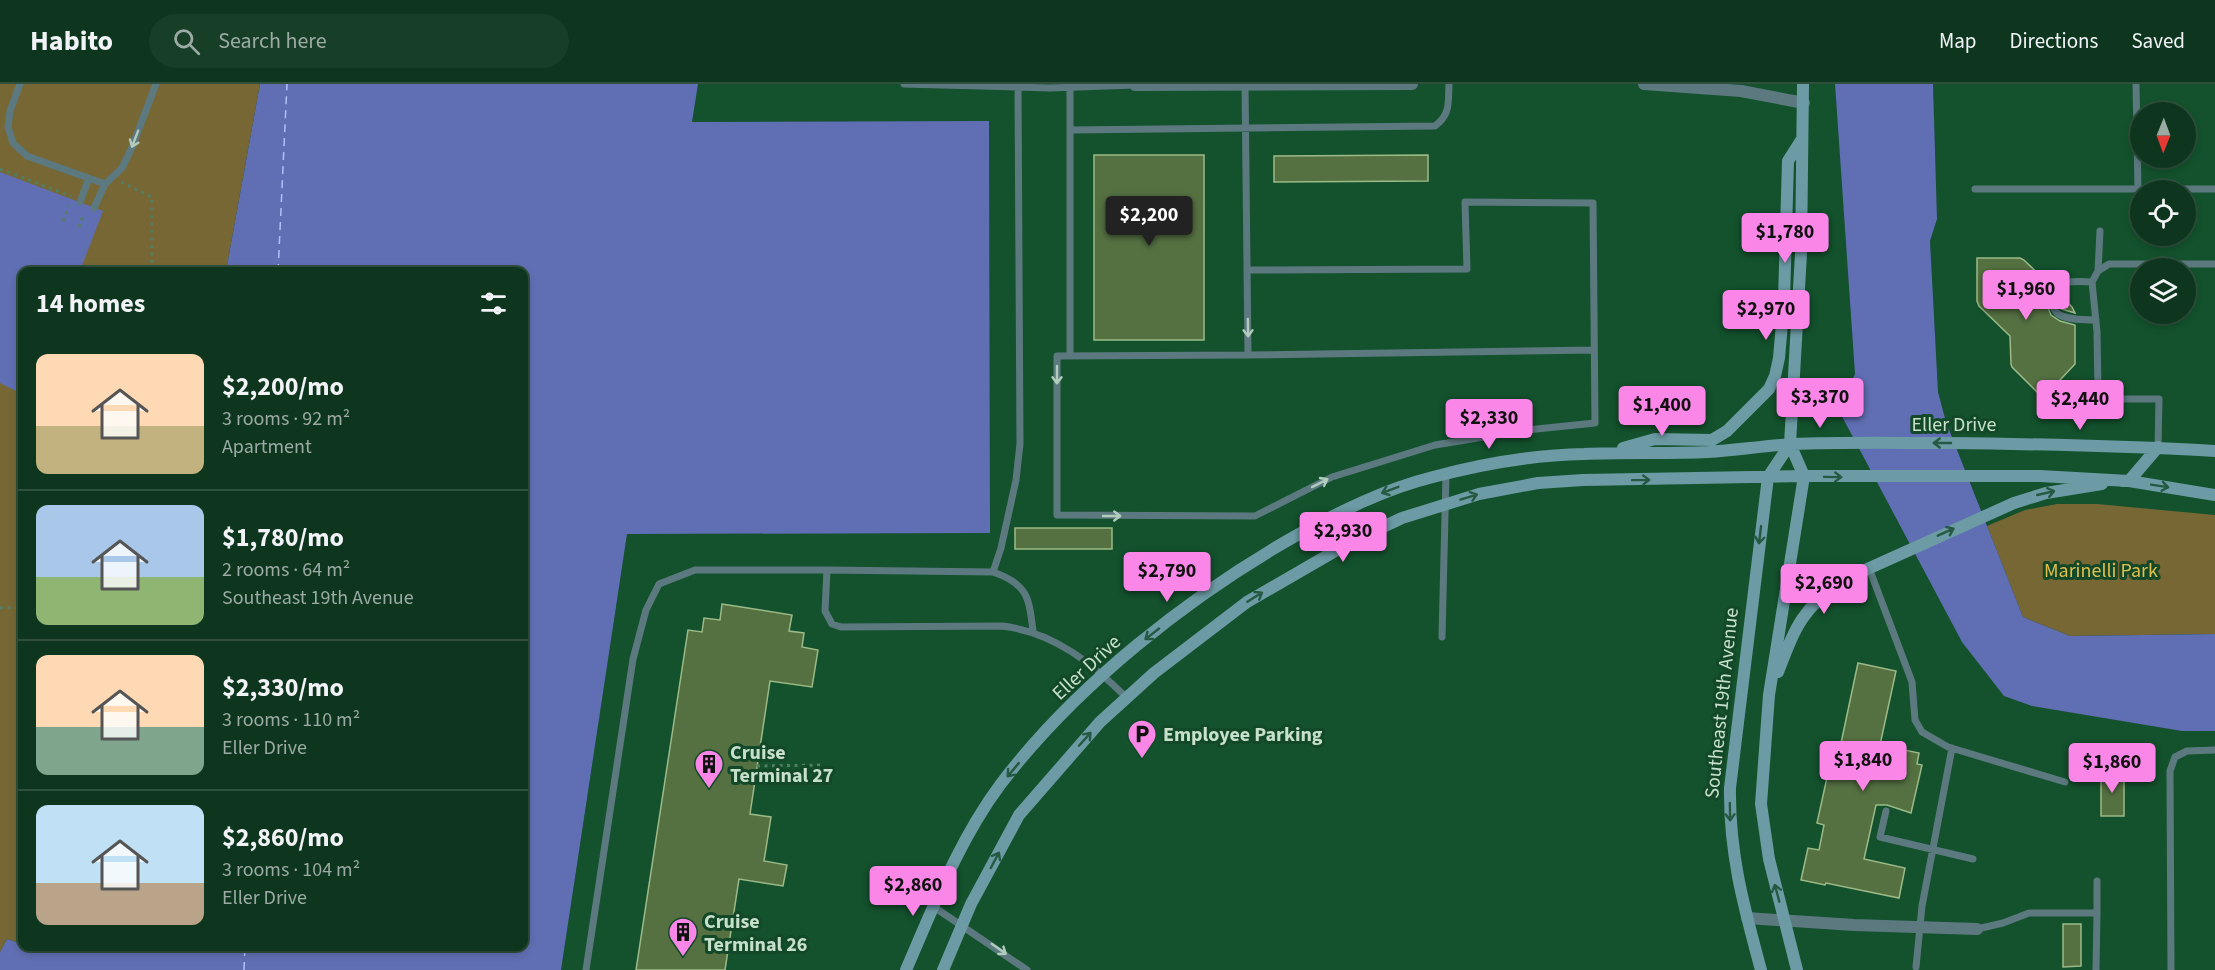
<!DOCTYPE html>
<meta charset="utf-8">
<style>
body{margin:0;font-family:"Source Sans 3",sans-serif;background:#173e27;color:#f1f3f6;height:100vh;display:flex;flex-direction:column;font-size:22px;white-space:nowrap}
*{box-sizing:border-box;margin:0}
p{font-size:20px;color:#9baba4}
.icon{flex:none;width:33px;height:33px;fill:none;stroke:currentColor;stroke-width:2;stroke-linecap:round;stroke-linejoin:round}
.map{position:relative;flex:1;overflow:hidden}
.panel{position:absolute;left:18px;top:183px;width:510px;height:684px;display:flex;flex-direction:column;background:#0e361e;border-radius:12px;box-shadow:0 3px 9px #0003,0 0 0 2px #2e503c}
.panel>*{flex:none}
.needle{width:39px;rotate:181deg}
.tools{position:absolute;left:2130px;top:18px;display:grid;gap:12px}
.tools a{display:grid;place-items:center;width:66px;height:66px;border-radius:50%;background:#0e361e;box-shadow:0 3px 9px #0003,0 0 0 2px #2e503c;font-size:30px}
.price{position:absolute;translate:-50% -51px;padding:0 14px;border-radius:6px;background:#fa87e8;color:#111;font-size:20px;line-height:39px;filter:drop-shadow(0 2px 3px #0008)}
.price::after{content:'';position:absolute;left:50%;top:36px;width:18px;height:14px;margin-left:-9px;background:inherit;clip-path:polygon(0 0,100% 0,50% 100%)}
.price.on{background:#222;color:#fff}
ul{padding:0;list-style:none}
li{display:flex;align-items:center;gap:18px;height:150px;padding:0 18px}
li+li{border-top:2px solid #2e503c}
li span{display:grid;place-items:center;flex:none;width:168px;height:120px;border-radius:12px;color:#555}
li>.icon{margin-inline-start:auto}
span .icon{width:72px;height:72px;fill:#fffc;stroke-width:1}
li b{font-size:26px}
h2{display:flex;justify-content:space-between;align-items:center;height:72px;padding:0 18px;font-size:26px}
header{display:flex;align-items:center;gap:36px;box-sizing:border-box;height:84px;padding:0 30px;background:#0e361e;border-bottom:2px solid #2e503c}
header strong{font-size:28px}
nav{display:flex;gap:33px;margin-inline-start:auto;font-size:21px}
.search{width:420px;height:54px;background:#173e27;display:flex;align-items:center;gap:15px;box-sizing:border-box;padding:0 21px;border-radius:33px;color:#9baba4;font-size:22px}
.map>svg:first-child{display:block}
.built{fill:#13522d;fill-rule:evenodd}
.green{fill:#766735}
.water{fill:#606fb3}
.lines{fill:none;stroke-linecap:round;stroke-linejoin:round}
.ferry{stroke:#b1c0f9;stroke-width:1.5;stroke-dasharray:8 6;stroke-linecap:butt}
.building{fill:#557142;stroke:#9cba88;stroke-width:1.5}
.path{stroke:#537e62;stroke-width:3;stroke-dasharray:3 4.5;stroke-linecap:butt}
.lane{stroke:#5c7980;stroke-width:7}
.street{stroke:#5c7980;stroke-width:12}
.secondary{stroke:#6c9ba5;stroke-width:12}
.oneway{stroke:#b1cbbd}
.oneway2{stroke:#255941}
.labels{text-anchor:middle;stroke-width:6;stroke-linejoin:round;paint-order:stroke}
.street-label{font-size:20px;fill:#c6e0cc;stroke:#134828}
.park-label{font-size:20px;fill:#e0bf4c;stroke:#134828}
.poi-label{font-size:20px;font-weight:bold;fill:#c6e0cc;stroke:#134828;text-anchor:start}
</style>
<header>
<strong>Habito</strong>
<div class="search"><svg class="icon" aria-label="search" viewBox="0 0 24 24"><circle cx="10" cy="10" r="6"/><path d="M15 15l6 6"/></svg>Search here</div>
<nav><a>Map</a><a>Directions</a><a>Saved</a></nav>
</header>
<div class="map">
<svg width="2215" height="886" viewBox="0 0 2215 886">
<rect width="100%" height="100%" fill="#134828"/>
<path class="built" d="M698,0H1835L1855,290L1838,325L1962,558L2182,647H2215V886H561L627,450L990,449L989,37L692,38Z
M1933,0H2215V550L2023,533L1946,338L1938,308L1930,157L1937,135ZM2140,28H2186V74H2140ZM2140,106H2186V152H2140ZM2140,184H2186V230H2140Z"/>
<path class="green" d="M0,0H260L226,187L22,188V860L7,855L0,868Z
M2057,420H2097L2215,431V550L2070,552L2023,533L1987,442L2025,426Z"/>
<path class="water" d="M260,0H698L692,38L989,37L990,449L627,450L561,886H0V868L7,855L22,860V862L43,868L68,862H524V188L226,187Z
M1835,0H1933L1937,135L1930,157L1938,308L1946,338L2023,533L2070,552L2215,550V647H2182L2032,622L2004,612L1962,558L1838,325L1855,290Z
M0,88L103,127L80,187L22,188V310L0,299Z"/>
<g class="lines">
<path class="ferry" d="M278,188L287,0
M244,886L245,862"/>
</g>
<path class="building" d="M1094,71H1204V256H1094Z
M1428,71V97L1274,98V72Z
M1977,174H2020L2024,176L2050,201L2046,208L2045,217L2051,231L2060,237L2075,241V280L2046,311L2039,310L2012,283L2011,280L2010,252L1979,222L1977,217Z
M2058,209L2072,223L2075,229L2061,225L2057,216Z
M1015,444H1112V465H1015Z
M722,520L792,531L789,547L804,549L802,563L818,566L812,603L770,597L750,730L771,733L764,777L787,781L783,802L739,795L725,886H636L688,546L702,548L704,534L720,536Z
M1858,579L1896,587L1880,661L1919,669L1917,680L1922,681L1911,729L1887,721H1876L1864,775L1905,784L1899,814L1826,799L1825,801L1801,796L1808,764L1819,766L1824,741L1817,739L1828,689L1826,688L1828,676L1837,678Z
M2101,687H2124V732H2101Z
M2063,840H2081V882L2063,883Z"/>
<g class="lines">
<path class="path" d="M0,85L71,112
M121,98L152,113V188
M63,137L69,122
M79,143L84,129
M0,524L22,523
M757,682L823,681"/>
<path class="lane" d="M20,0L10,27L8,43L13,59L27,72L105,100L122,84L132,63L156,0
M904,0L1050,4L1135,1
M2136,0L2138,105
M1245,1L1248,271L1057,272V431L1255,432L1332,393L1435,361L1527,346L1595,339L1593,119L1465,118L1467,185L1247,186
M1070,3V272
M1070,46L1435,42C1451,30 1448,18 1449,0
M1975,105H2215
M80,118L89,94
M94,124L105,100
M2098,187L2100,147
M2092,198C2078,197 2048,195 2051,217C2052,222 2055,227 2058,230C2067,236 2085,236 2096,236
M1248,271L1594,266
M2158,363L2159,315H2111L2104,313L2098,307L2097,248L2092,198L2098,187L2109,180H2215
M1869,484L1912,598L1915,636L1922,648L1948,663L2065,698
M827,486L993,488C1028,500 1029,514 1033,547
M993,488L1001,464L1016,396L1020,360L1018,3
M1442,553L1446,390
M1886,727L1880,753L1973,775
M934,823L1027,886
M1977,845L2003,839L2029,829H2097V797
M1916,883L1922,822L1952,664
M586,886L633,575L646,526L659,500L695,486H827L825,527L832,540L841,543L1002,542C1054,548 1091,579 1127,614
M2096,886L2097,829
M2171,886L2170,687L2175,673L2187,667L2215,666"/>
<path class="street" d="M1644,0L1741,7L1804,19
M1135,1L1412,0
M1747,834L1854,841L1977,845"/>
<path class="secondary" d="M1623,364L1655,355L1712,356L1727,347L1769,305L1775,292L1779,274L1784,216L1788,77L1802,55
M2122,397H2129L2158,363
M1778,588C1795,544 1802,524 1843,496L2014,419L2046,409L2102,400
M906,886C933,824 959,756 1000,701C1075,602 1190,511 1299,450C1341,427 1385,405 1433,393C1482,380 1534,371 1584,370C1625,368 1667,370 1708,368C1736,366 1764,362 1792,360C1843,358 1895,359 1946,359C2036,360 2125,362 2215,367
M943,886L971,820L1019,731L1100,638L1154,589L1247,518L1349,459L1402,434L1479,410L1538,399L1583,396L1804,392H2040L2129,397L2215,411
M1761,886C1744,823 1729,770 1730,704L1768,393L1790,360
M1797,886L1769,775L1761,720L1769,611L1804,392L1790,360L1801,170L1803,0"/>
</g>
<defs><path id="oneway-shaft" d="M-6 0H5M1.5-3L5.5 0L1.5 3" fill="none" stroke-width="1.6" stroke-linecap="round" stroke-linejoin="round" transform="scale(1.5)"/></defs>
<g class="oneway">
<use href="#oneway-shaft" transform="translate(135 55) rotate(111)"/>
<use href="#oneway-shaft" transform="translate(1248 244) rotate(89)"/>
<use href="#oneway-shaft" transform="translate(1057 291) rotate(90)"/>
<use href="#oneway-shaft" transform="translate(1320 399) rotate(-27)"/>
<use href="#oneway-shaft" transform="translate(1112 432)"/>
<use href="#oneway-shaft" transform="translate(999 865) rotate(35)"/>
</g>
<g class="oneway2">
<use href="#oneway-shaft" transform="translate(1942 359) rotate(-180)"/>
<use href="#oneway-shaft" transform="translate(1833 393) rotate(1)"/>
<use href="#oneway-shaft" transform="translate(1641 396) rotate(-1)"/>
<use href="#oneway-shaft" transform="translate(2160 402) rotate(9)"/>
<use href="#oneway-shaft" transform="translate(1390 406) rotate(159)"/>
<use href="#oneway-shaft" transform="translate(2046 409) rotate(-13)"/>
<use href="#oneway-shaft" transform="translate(1469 413) rotate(-17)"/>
<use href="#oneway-shaft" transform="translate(1946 448) rotate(-24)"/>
<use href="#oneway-shaft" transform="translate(1760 451) rotate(97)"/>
<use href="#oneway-shaft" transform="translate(1255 513) rotate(-32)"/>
<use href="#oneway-shaft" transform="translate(1152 550) rotate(142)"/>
<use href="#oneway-shaft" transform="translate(1085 655) rotate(-48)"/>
<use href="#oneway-shaft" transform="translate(1013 686) rotate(130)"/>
<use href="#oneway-shaft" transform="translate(1730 728) rotate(89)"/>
<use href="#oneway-shaft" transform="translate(995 776) rotate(-62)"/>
<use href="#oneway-shaft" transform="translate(1777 809) rotate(-105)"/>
</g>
<defs>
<g id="parking-pin" transform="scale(1.5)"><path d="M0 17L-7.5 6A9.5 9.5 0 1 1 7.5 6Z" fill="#fa87e8" stroke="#134828"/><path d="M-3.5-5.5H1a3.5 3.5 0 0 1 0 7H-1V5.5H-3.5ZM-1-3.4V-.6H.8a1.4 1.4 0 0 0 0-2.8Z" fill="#111"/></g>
<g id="building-pin" transform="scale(1.5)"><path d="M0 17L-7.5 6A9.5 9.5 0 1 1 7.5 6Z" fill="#fa87e8" stroke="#134828"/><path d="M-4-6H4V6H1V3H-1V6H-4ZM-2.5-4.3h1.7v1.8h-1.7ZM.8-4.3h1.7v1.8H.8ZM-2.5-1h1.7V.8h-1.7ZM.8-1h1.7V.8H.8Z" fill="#111"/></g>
</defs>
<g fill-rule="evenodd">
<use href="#parking-pin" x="1142" y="650"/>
<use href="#building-pin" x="709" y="680"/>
<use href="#building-pin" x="683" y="848"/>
</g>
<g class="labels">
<g class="street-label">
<text x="1954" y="347">Eller Drive</text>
<text transform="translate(1086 583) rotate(-43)" y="7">Eller Drive</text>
<text transform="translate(1721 619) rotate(-84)" y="7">Southeast 19th Avenue</text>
</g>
<g class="park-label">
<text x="2101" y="493">Marinelli Park</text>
</g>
<g class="poi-label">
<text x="1163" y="657">Employee Parking</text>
<text x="730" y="675">Cruise<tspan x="730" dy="23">Terminal 27</tspan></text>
<text x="704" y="844">Cruise<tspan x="704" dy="23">Terminal 26</tspan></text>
</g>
</g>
</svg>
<div class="tools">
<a><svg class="needle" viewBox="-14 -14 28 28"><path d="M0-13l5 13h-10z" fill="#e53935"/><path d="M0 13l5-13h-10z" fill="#9baba4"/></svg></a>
<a><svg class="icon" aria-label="locate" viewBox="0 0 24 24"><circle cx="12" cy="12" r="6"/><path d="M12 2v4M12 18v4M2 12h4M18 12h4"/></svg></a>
<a><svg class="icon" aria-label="layers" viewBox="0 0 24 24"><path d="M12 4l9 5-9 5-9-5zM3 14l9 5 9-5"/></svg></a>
</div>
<b class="price on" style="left:1149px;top:163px">$2,200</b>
<b class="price" style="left:1785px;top:180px">$1,780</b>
<b class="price" style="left:2026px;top:237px">$1,960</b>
<b class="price" style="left:1766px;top:257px">$2,970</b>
<b class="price" style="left:1820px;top:345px">$3,370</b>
<b class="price" style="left:2080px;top:347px">$2,440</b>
<b class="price" style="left:1662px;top:353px">$1,400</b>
<b class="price" style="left:1489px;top:366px">$2,330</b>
<b class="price" style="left:1343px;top:479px">$2,930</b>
<b class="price" style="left:1167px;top:519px">$2,790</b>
<b class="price" style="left:1824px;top:531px">$2,690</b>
<b class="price" style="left:1863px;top:708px">$1,840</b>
<b class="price" style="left:2112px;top:710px">$1,860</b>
<b class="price" style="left:913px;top:833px">$2,860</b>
<section class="panel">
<h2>14 homes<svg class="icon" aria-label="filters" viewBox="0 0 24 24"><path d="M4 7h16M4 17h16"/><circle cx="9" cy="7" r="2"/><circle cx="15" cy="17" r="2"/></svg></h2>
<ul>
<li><span style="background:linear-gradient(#ffd9b3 60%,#c2b280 0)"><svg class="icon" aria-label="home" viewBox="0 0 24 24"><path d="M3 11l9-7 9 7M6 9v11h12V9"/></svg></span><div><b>$2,200/mo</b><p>3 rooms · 92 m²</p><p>Apartment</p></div></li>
<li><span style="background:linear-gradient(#a9c7e8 60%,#8fb573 0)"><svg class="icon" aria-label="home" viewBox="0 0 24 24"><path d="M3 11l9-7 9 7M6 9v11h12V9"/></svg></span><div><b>$1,780/mo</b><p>2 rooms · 64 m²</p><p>Southeast 19th Avenue</p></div></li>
<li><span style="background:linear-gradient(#ffd9b3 60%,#7fa58c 0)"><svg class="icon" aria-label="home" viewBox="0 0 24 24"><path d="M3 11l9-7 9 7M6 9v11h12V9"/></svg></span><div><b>$2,330/mo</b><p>3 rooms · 110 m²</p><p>Eller Drive</p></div></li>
<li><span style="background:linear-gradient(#bfe0f5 65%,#b9a48a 0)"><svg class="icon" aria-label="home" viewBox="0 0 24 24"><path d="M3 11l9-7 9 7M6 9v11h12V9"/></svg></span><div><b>$2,860/mo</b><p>3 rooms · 104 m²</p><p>Eller Drive</p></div></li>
</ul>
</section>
</div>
